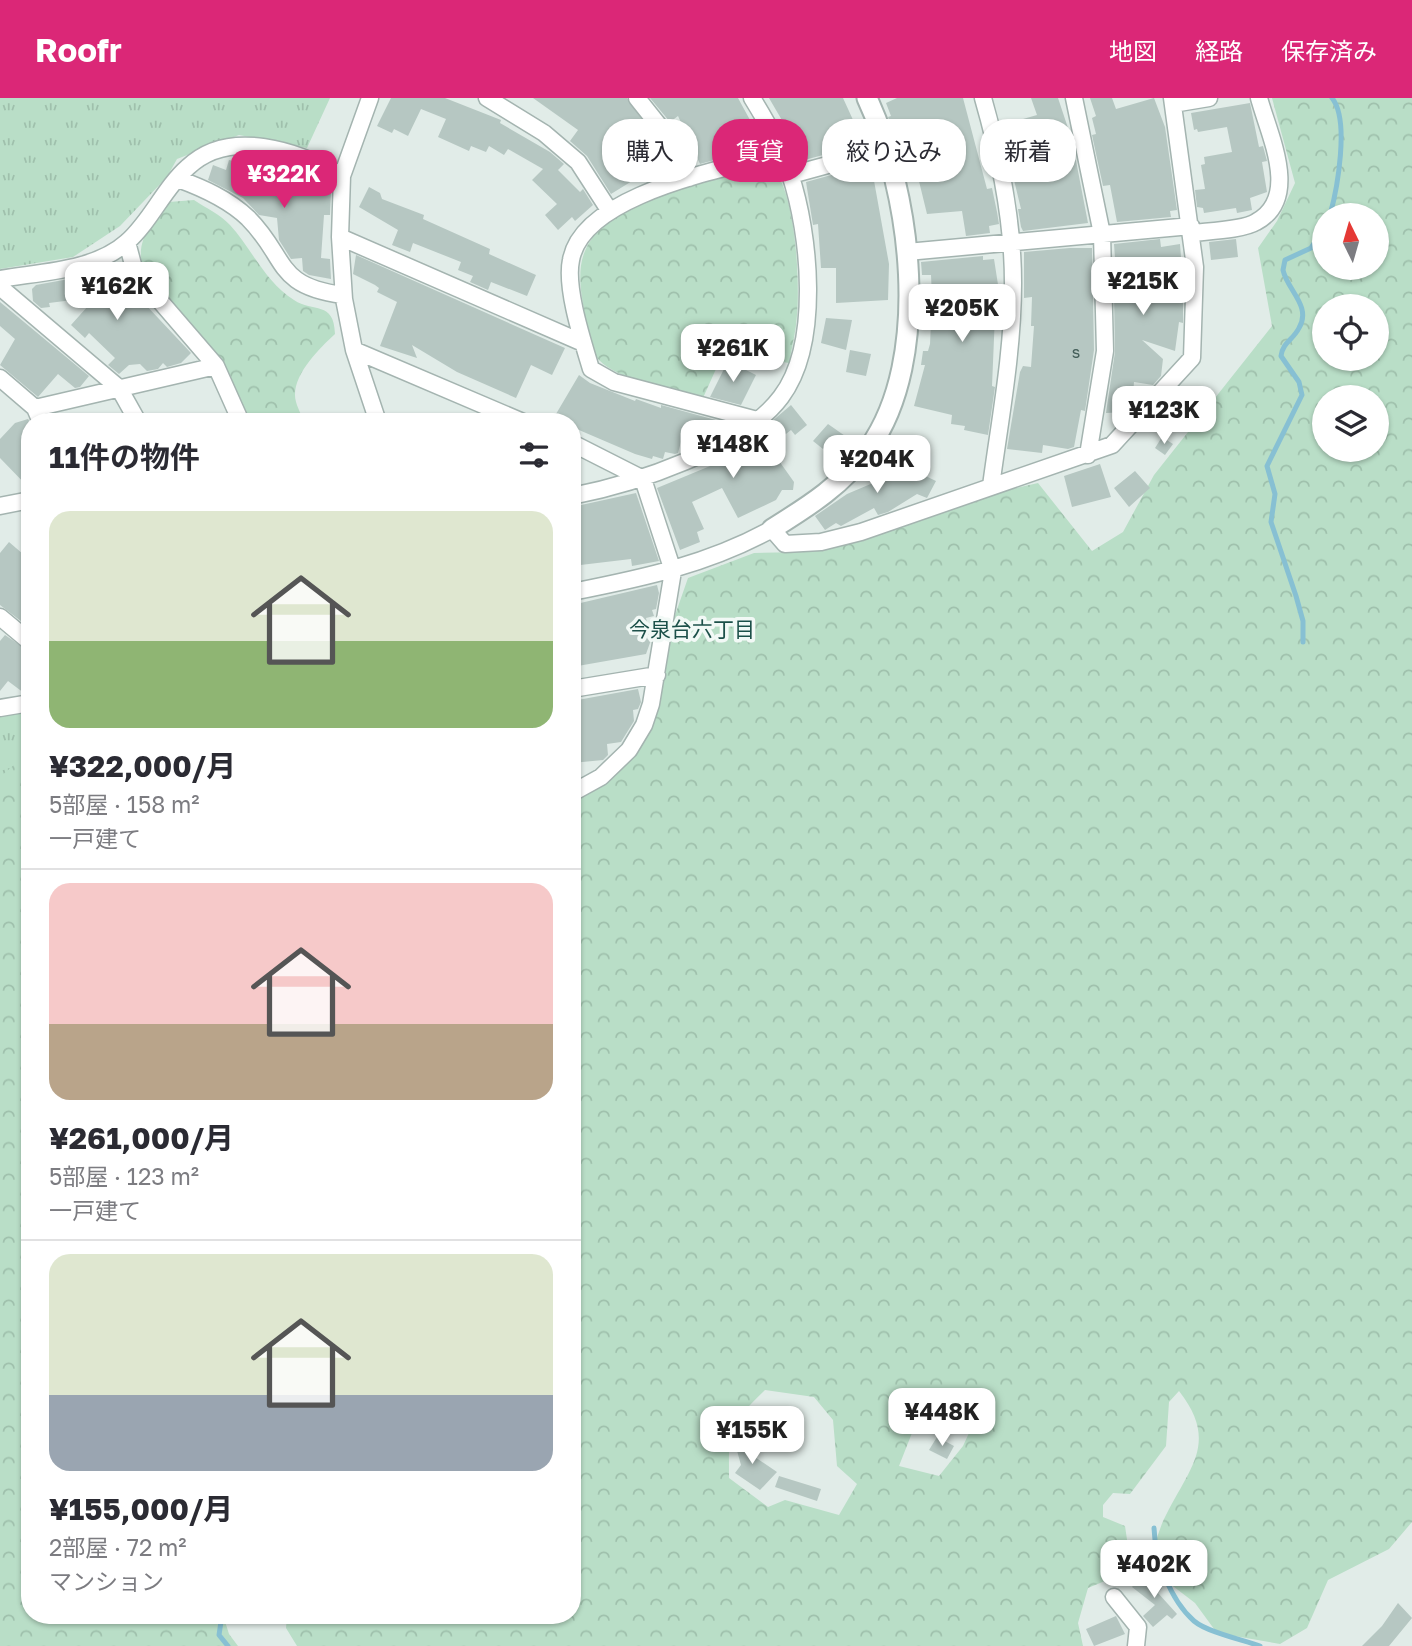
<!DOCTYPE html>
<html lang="ja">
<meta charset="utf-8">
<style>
body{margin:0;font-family:"Golos Text","Noto Sans JP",sans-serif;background:#f7f7f7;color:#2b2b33;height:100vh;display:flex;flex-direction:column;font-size:26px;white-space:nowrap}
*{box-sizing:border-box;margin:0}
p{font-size:23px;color:#7c7c81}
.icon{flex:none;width:38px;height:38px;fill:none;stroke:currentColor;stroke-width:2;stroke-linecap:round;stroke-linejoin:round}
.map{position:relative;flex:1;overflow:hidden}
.panel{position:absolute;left:21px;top:315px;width:560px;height:1211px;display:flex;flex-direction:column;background:#fff;border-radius:28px;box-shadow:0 2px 5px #0004}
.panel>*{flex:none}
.banner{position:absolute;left:602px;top:21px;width:665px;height:63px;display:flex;gap:14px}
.needle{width:46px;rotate:355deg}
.buttons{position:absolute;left:1312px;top:105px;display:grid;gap:14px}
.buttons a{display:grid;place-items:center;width:77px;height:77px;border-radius:50%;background:#fff;box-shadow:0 2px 5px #0004;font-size:35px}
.price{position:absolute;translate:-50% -60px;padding:0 16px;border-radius:14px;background:#fff;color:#222;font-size:23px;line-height:46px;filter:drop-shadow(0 2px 4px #0008)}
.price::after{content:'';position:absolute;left:50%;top:42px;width:21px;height:16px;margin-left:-10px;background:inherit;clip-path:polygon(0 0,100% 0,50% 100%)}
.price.on{background:#db2777;color:#fff}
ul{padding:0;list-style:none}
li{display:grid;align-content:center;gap:14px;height:371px;padding:0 28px}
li+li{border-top:2px solid #e1e1e2}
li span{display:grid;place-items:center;height:217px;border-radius:21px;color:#555}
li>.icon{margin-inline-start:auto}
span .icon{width:126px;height:126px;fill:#fffc;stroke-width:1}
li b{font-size:30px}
h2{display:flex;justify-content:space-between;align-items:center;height:84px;padding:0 28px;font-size:30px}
.chip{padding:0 24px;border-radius:28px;background:#fff;box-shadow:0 2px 5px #0004;font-size:24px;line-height:63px}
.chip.on{background:#db2777;color:#fff}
header{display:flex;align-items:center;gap:42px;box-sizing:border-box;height:98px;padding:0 35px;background:#db2777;color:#fff}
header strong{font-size:33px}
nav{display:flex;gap:38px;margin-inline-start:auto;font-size:24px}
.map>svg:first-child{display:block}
.forest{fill:url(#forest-crowns);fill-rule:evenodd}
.park{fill:url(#park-tufts)}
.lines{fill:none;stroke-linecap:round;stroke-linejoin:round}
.stream{stroke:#87c0d3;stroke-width:5}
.building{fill:#b6c7c2}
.minor-casing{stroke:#a4b4b0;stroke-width:19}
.tertiary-casing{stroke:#a4b4b0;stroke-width:23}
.minor{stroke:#fff;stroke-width:16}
.tertiary{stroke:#fff;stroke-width:19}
.labels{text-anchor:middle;stroke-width:7;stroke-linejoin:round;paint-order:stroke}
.number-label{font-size:16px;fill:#46605b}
.neighbourhood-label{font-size:21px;fill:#1c5049;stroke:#f2f9f6}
</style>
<header>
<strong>Roofr</strong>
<nav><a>地図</a><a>経路</a><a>保存済み</a></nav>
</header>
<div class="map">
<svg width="1412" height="1548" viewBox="0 0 1412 1548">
<defs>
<pattern id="forest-crowns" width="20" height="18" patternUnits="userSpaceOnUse" patternTransform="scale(1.75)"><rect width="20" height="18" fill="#b9dec7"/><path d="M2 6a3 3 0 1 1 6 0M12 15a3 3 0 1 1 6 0" fill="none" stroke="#9fc0ac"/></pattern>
<pattern id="park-tufts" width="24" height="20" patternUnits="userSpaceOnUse" patternTransform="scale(1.75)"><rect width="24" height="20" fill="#b9dec7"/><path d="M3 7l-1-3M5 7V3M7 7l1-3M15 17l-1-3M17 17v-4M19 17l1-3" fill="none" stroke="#9fc0ac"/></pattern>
</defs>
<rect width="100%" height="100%" fill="#e1ece8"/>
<path class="forest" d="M1272,0H1412V1424L1389,1451L1328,1482L1307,1530L1280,1546L1217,1535L1195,1505L1148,1469C1154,1452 1158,1432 1166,1417C1190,1369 1219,1344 1179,1293L1169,1304L1166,1348L1130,1396L1113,1395L1103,1407V1419L1125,1428L1130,1462L1112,1480L1088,1490L1078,1525L1083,1548H297L286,1530L287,1517H572V701L591,692L654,611L666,569L673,523L688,480L754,455L805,454L897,430L982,398L1038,385L1092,453L1123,434L1154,377L1272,228L1258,150L1277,123L1295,85ZM1325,117H1377V170H1325ZM1325,208H1377V261H1325ZM1325,299H1377V352H1325ZM765,1292L814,1299L833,1322L837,1368L857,1386L839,1417L785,1402L768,1409L729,1380C729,1329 727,1329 765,1292ZM933,1302L974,1324L963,1348L939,1378L899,1368L923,1307Z
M768,66C796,84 800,184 797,217C796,233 792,249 789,265L731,256L720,262L703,300C674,290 620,284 599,262C587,249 586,222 583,206C580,189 578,169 585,153C607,100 719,79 768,66Z
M194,102C206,110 221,117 230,127C252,151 265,184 294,202C313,215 334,202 335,236C320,250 295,274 295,297C295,306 301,315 304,324H250C230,276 204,237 167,199C156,187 142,177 141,160C139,137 156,120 169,104Z
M30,612V1517H223L229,1536L238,1548H0V616Z"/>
<path class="park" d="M0,0H330L307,50L239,37L177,61L167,79L120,128L73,159L0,171Z
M30,615V653L0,679V620Z"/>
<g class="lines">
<path class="stream" d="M1330,117C1337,92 1350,22 1332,0
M1303,544V523L1296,498L1271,424L1275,396L1267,368L1302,297L1299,284L1281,258C1283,244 1293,242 1299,230C1312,208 1287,192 1283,172L1285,162L1311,150L1325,129
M1154,1430C1155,1460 1170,1502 1194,1523C1207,1534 1243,1542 1260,1548
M222,1517L219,1537L228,1548"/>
</g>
<path class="building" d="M391,0H445L501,22L500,25L550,54L564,66L558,72L580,94L583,91L593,107L575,123L572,119L558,132L545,117L557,106L532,82L543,71L508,51L504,57L489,48L486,54L471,48L469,53L438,39L446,21L421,11L408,38L394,31L392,35L377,28Z
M533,0H627L663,50L673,71L649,83L645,75L611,96L587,58L570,43L578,32Z
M650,0H738L762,44L746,50L747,53L700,66L678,18L670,24Z
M769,0H843L864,46L797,64L779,25L783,24Z
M897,0H963L987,91L992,90L997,114L999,126L989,128L990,135L966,138L962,113L927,116L905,26L892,30L888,19L891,18L886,5Z
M1031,0H1058L1072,42L1088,125L1023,133L1021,129L1018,111H1021L1002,32L1007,30L1005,26L1037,17Z
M1090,0H1112L1116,11L1154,0L1165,29L1177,112L1170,113L1171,119L1117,124L1110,87L1103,88L1092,37L1096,36L1092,20L1096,18Z
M1250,5L1259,49L1263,48L1267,63L1262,64L1267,94L1250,100L1252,112L1237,115L1236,110L1204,115L1203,110L1197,109L1195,92L1205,91L1201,67L1205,66L1204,59L1232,54L1227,29L1198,34L1197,31L1194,32L1191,15Z
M229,62L271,71L270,76L280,77L279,82L315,81L316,95H331L330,117H324L321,160L330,161L331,181L309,177L303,173L302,160L291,161L279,142L277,120L259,117L243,100L208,82L213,67L226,72Z
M871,66L889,166L888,202L836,205V170H821L818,126L813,127L806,84Z
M369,89L380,95L382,101L424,117L423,121L490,151L489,156L536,177L527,198L491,184L488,192L470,184L473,178L458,172L461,164L413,145L410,154L392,147L398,132L359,109Z
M1160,141L1161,149L1180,146L1181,159H1175V201H1183V225L1179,224L1175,253L1142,242L1163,261L1161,278L1153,287L1134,284L1132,310L1128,314L1106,315L1115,254L1114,198H1119V160H1115L1114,146Z
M1236,141L1238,159L1211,162L1209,144Z
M1070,150H1092L1094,252L1085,313L1081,312L1074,349L1068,351L1043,347L1042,355L1007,351L1020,274L1023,268L1031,269L1034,228H1031L1032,199L1024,200V154Z
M356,157L565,250L552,277L531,267L516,300L457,274L412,247L417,260L380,248L397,204L377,194L379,190L375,187L353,176Z
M983,158V162L994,161L999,193H996L992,288L995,289L988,337L964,332L965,328L951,326L952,317L914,308L925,267H921L923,253H928L930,246L931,225L964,226V201L932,200L931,177H922L921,164Z
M109,168L134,207L144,205L191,255L181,265L167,269L163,265L158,271L147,273L140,266L129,267L119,276L108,267L115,260L89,235L85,240L71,227L96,199L49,205L50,209L41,210L33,203L32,191L36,187L69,181L70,187Z
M0,204L89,278L80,289L75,290L58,276L38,299L0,267L15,241L0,228Z
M826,220L852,222L846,252L821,245Z
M850,252L871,256L866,278L846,274Z
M728,263L756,277L741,307L710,299Z
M579,277L590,285L635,303L636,301L661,310V307L723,324L718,335L698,346L682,340L678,355L675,356L665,354L663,361L653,358L652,361L635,356L572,329V323L556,316Z
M1170,299L1165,339L1149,322Z
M791,307L807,327L795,337L791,332L772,347L775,351L772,353L794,384L793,392H782L776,402L738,420L722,390L692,404L704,431L697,434L700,444L680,452L657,390L715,366L708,365L750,342Z
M28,321L30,324V391L0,360V341L15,325Z
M828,326L848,340L838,352L834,350L832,353L826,348L823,351L813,343Z
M1162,339L1173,346L1165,357L1155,350Z
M887,359L911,381L915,373L936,383L927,400L917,396L888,414L878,417L874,410L841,428L836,425L825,432L815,418L847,396L873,385L867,379Z
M1100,366L1111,399L1072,409L1064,378Z
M1135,373L1150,390L1129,409L1114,390Z
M636,395L659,463L632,468L631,461L572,468V409Z
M9,444L30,462V530L0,507V455Z
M657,487L659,495L656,511L652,512L654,518L646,520L651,542L646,556L572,569V507Z
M5,537L30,554V595H24L8,583L0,593V543Z
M638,591L641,604L638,611L633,612L634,623L621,644L607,646L608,657L603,662L572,665V603Z
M747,1338L752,1357L777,1374L760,1392L735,1375L741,1367L734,1342Z
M937,1339L954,1348L947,1361L929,1352Z
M779,1378L821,1391L817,1403L775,1389Z
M1143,1475L1162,1490L1158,1495L1177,1516L1172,1521L1167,1517L1153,1529L1143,1518L1155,1507L1132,1489Z
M1398,1505L1412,1520L1389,1548H1362L1382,1528Z
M1116,1518L1125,1536L1094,1548L1086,1531Z"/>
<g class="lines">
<g class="minor-casing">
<path id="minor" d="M370,0L342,78L340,139L344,201L354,252L378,324
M487,0L544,35L578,64L609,112
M637,0L672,44L689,80
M983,0C1000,59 1013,124 1013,185C1013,254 1000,321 991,388
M1074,0L1102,136L1105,253L1088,357
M1173,6L1209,0
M791,77L886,51
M178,81C203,90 228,101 248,120C288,160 274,188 343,197
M1192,135C1208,133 1243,132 1256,124C1301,100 1269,37 1259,0
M340,139L583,245
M127,144L135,174L216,268L241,324
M907,154L1191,128
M0,181C40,174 95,173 127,144C151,123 164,90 188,69C230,29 298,53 342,78
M0,189L119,290L138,324
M354,252L523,324
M0,280L35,310L41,324
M35,310L216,268
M757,322L614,284L591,271C583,244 565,190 571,162C583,95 727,71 782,55
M572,345L643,381L673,473L651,606L644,627L629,652L601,679L572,695
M572,398C634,386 742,351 781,299C821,246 810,136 790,76C781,49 767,24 752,0
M0,408L30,402
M572,494C643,480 709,466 772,431L785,446L821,444L861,434L1112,347L1192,260L1195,169L1172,0
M0,519L30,544
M572,591L657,577
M0,610L30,605
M1114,1499L1138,1529L1136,1548"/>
</g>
<g class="tertiary-casing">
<path id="tertiary" d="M772,431C809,408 844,386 869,350C933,260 911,94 867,0"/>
</g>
<use href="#minor" class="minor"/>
<use href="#tertiary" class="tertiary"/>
</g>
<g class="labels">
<g class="number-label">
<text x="1076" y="260">s</text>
</g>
<g class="neighbourhood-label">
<text x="692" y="539">今泉台六丁目</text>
</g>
</g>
</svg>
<div class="buttons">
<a><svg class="needle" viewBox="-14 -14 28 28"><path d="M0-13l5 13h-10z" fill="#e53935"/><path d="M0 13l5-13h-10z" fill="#7c7c81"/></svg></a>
<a><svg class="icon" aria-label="locate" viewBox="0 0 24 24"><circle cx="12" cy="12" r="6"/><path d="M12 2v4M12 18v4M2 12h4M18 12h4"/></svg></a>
<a><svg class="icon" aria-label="layers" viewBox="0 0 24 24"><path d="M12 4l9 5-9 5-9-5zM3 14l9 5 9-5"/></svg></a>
</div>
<b class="price on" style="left:284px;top:112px">¥322K</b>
<b class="price" style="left:1143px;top:219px">¥215K</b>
<b class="price" style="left:117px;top:224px">¥162K</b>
<b class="price" style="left:962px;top:246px">¥205K</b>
<b class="price" style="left:733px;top:286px">¥261K</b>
<b class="price" style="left:1164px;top:348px">¥123K</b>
<b class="price" style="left:733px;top:382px">¥148K</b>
<b class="price" style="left:877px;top:397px">¥204K</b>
<b class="price" style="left:942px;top:1350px">¥448K</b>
<b class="price" style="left:752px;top:1368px">¥155K</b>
<b class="price" style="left:1154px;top:1502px">¥402K</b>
<div class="banner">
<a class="chip">購入</a>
<a class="chip on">賃貸</a>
<a class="chip">絞り込み</a>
<a class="chip">新着</a>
</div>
<section class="panel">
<h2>11件の物件<svg class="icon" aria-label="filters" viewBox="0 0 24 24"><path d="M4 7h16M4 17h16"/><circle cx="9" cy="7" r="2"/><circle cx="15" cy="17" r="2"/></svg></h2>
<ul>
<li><span style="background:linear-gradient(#dfe7d0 60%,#8fb573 0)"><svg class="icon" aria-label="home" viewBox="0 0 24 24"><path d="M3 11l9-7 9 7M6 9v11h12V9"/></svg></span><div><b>¥322,000/月</b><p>5部屋 · 158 m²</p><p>一戸建て</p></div></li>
<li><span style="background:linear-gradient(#f6c9c9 65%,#b9a48a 0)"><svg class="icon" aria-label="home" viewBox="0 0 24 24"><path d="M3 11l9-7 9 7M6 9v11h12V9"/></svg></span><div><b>¥261,000/月</b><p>5部屋 · 123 m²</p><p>一戸建て</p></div></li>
<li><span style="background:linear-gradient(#dfe7d0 65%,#9aa5b1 0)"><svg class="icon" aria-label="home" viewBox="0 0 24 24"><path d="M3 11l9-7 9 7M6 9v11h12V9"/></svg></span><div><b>¥155,000/月</b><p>2部屋 · 72 m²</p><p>マンション</p></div></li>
</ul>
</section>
</div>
